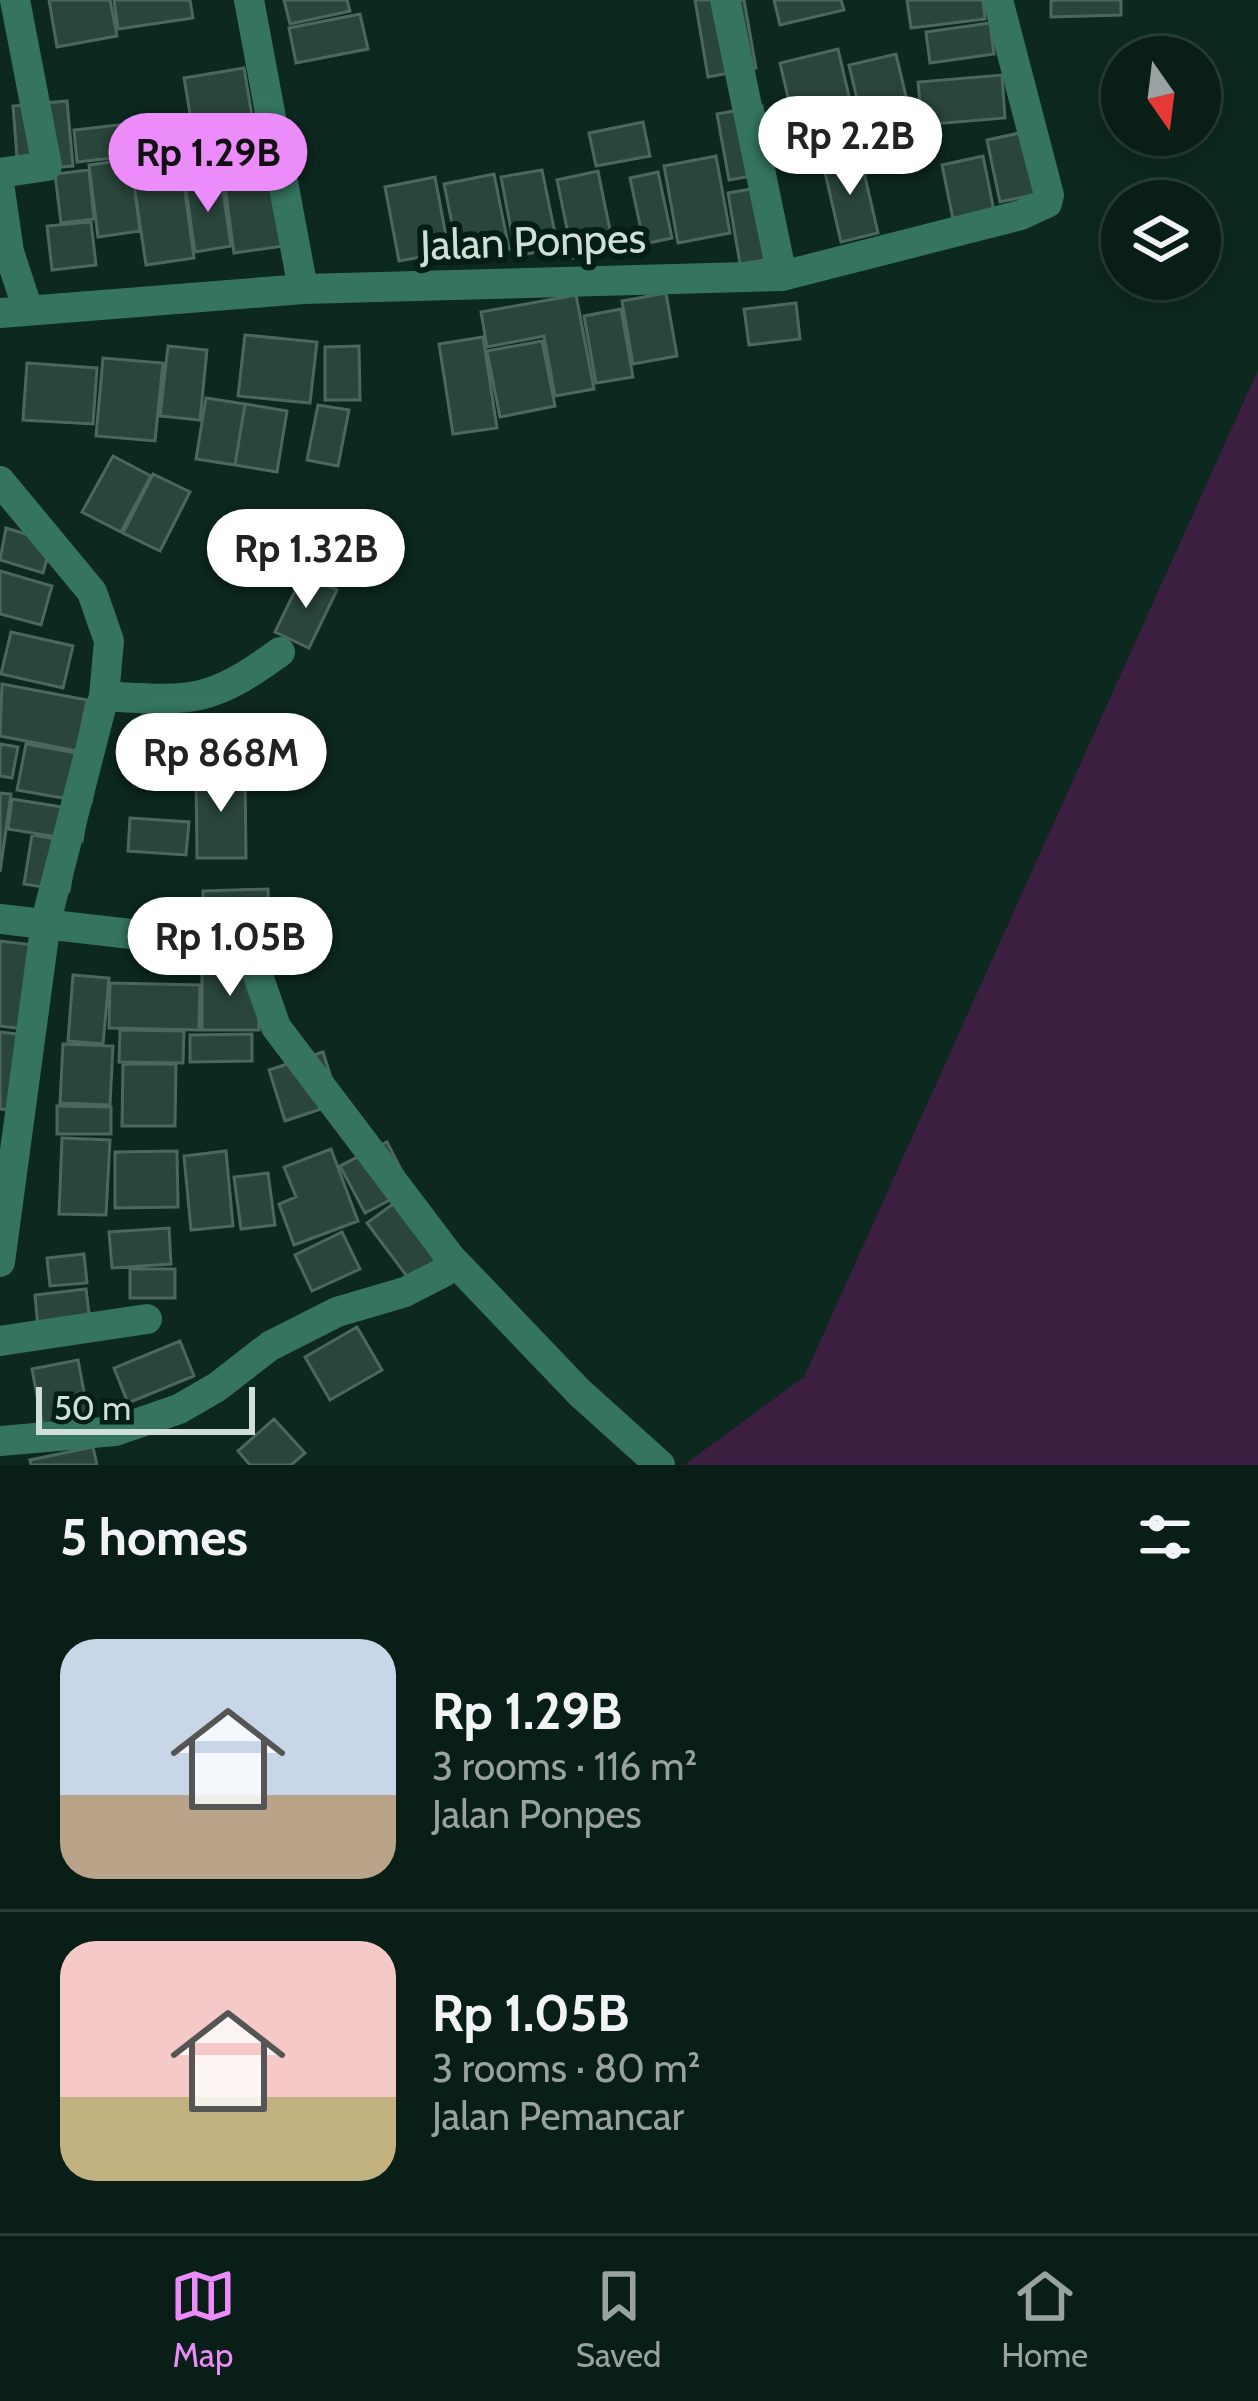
<!DOCTYPE html>
<meta charset="utf-8">
<style>
body{margin:0;font-family:Cabin,sans-serif;background:#122720;color:#f1f3f6;height:100vh;display:flex;flex-direction:column;font-size:45px;white-space:nowrap}
*{box-sizing:border-box;margin:0}
p{font-size:39px;color:#99a2a1}
.icon{flex:none;width:66px;height:66px;fill:none;stroke:currentColor;stroke-width:2;stroke-linecap:round;stroke-linejoin:round}
.map{position:relative;height:1465px;overflow:hidden}
.side{display:flex;flex-direction:column;background:#091e17;flex:1}
.side>*{flex:none}
.needle{width:78px;rotate:166deg}
.controls{position:absolute;left:1101px;top:36px;display:grid;gap:24px}
.controls a{display:grid;place-items:center;width:120px;height:120px;border-radius:50%;background:#091e17;box-shadow:0 6px 18px #0003,0 0 0 3px #293c36;font-size:60px}
.scale{position:absolute;left:36px;bottom:30px;width:219px;box-sizing:border-box;padding-left:12px;border:6px solid #d0e0d9;border-top:0;font-size:33px;line-height:42px;white-space:nowrap;color:#d0e0d9;-webkit-text-stroke:9px #031e15;paint-order:stroke}
.price{position:absolute;translate:-50% -102px;padding:0 27px;border-radius:42px;background:#fff;color:#222;font-size:39px;line-height:78px;filter:drop-shadow(0 3px 6px #0008)}
.price::after{content:'';position:absolute;left:50%;top:72px;width:36px;height:27px;margin-left:-18px;background:inherit;clip-path:polygon(0 0,100% 0,50% 100%)}
.price.on{background:#ec8cfb;color:#111}
ul{padding:0;list-style:none}
li{display:flex;align-items:center;gap:36px;height:300px;padding:0 60px}
li+li{border-top:3px solid #293c36}
li span{display:grid;place-items:center;flex:none;width:336px;height:240px;border-radius:36px;color:#555}
li>.icon{margin-inline-start:auto}
span .icon{width:144px;height:144px;fill:#fffc;stroke-width:1}
li b{font-size:51px}
h2{display:flex;justify-content:space-between;align-items:center;height:144px;padding:0 60px;font-size:51px}
.dock{display:flex;justify-content:space-around;align-items:center;height:168px;border-top:3px solid #293c36;background:#091e17;font-size:33px;color:#99a2a1}
.dock a{display:grid;justify-items:center;gap:6px}
.dock .on{color:#ec8cfb}
.map>svg:first-child{display:block}
.green{fill:#3c1f40}
.building{fill:#2a453b;stroke:#4c685d;stroke-width:3}
.lines{fill:none;stroke-linecap:round;stroke-linejoin:round}
.minor{stroke:#357560;stroke-width:30}
.labels{text-anchor:middle;stroke-width:12;stroke-linejoin:round;paint-order:stroke}
.street-label{font-size:42px;fill:#d0e0d9;stroke:#031e15}
</style>
<div class="map">
<svg width="1258" height="1465" viewBox="0 0 1258 1465">
<rect width="100%" height="100%" fill="#0c281f"/>
<path class="green" d="M1258,370V1465H684L804,1377Z"/>
<path class="building" d="M49,0H110L117,36L57,47Z
M114,0H190L193,18L118,29Z
M284,0H347L350,11L290,24Z
M695,0H744L756,68L708,77Z
M774,0H841L844,10L780,25Z
M907,0H983L985,19L911,28Z
M1051,0H1121V15L1051,17Z
M360,14L368,49L296,63L289,28Z
M990,23L994,54L930,63L926,32Z
M838,49L854,118L796,132L780,63Z
M896,54L909,109L862,120L849,65Z
M244,68L255,134L195,144L184,78Z
M1002,75L1005,118L922,125L918,82Z
M67,101L73,166L18,170L13,106Z
M762,106L774,172L729,180L717,114Z
M643,122L650,156L596,166L589,133Z
M136,123L139,155L77,162L74,130Z
M1029,131L1042,193L1000,202L987,140Z
M860,155L878,233L841,242L823,164Z
M716,156L730,233L678,243L664,166Z
M983,156L994,211L953,219L942,165Z
M131,159L140,231L98,237L89,165Z
M89,170L94,219L61,223L55,174Z
M542,170L558,248L516,256L501,177Z
M598,171L614,250L573,258L557,180Z
M272,172L283,246L234,253L224,179Z
M658,172L672,238L644,244L630,178Z
M494,174L509,249L459,258L444,184Z
M183,177L194,258L146,265L134,184Z
M435,177L449,252L399,261L385,187Z
M221,178L231,246L195,252L185,183Z
M775,185L787,256L740,264L728,193Z
M91,222L96,265L52,270L47,226Z
M666,293L677,356L633,364L622,301Z
M576,295L594,389L555,396L544,336L487,347L481,312Z
M796,303L800,339L749,345L744,309Z
M621,309L633,377L596,383L584,316Z
M245,335L317,342L310,403L238,396Z
M483,337L497,428L453,434L439,344Z
M542,341L555,406L500,417L487,351Z
M168,346L207,350L200,420L160,416Z
M359,346L360,400H325V347Z
M103,358L163,363L155,441L96,436Z
M27,363L97,368L93,424L23,420Z
M206,398L245,404L235,465L196,459Z
M245,404L287,411L277,472L235,465Z
M318,405L349,410L338,466L307,460Z
M113,456L151,476L121,532L82,512Z
M153,474L190,492L160,551L123,533Z
M6,528L52,542L43,573L0,560Z
M0,571L52,586L41,625L0,614Z
M303,574L337,590L309,648L275,632Z
M11,632L73,646L63,688L1,674Z
M2,684L87,700L77,751L0,736Z
M143,715L188,717L185,764L140,762Z
M193,719H255L254,768H192Z
M0,744L18,747L12,778L0,776Z
M26,744L99,757L91,803L17,790Z
M196,771H245L246,858H197Z
M0,793L11,794L0,872Z
M12,799L87,811L82,841L8,829Z
M130,818L189,822L186,855L128,851Z
M32,835L77,842L69,891L24,884Z
M268,889L269,935L204,937L203,891Z
M0,941L42,946L32,1030L0,1026Z
M202,967L259,968V1030H202Z
M73,975L109,978L103,1044L68,1041Z
M110,983L200,985L199,1030L109,1028Z
M120,1030L184,1031L183,1063L119,1062Z
M0,1032L42,1037L33,1113L0,1109Z
M252,1034V1061L190,1062V1035Z
M63,1044L113,1046L110,1105L60,1103Z
M323,1052L339,1103L285,1121L269,1070Z
M123,1064H176L175,1126H122Z
M57,1106L111,1107V1134H57Z
M62,1138L110,1140L106,1215L59,1214Z
M387,1142L411,1189L365,1213L340,1166Z
M331,1149L358,1221L294,1245L279,1204L296,1197L284,1167Z
M177,1151L178,1207L115,1208V1152Z
M226,1151L233,1226L191,1230L184,1156Z
M268,1173L275,1225L241,1229L234,1177Z
M401,1198L446,1258L412,1283L367,1223Z
M169,1228L171,1264L112,1268L109,1232Z
M342,1232L360,1269L312,1291L295,1255Z
M84,1254L87,1283L50,1286L47,1258Z
M130,1269H175V1298H130Z
M86,1289L90,1322L38,1328L35,1295Z
M357,1327L382,1370L330,1400L305,1357Z
M180,1341L194,1376L128,1403L114,1368Z
M78,1360L89,1419L43,1428L32,1369Z
M274,1419L305,1453L291,1465H250L238,1451Z
M93,1447L97,1465H31L30,1460Z"/>
<g class="lines">
<path class="minor" d="M249,0L303,289
M725,0L782,276
M0,173L47,166L15,0
M0,190L9,252L28,310
M0,313L303,289L782,276L1021,215L1047,203L1049,195L998,0
M0,481L92,592L109,641L104,696L46,921L0,1262
M104,696C189,701 208,705 280,652
M0,919L226,945L255,967L276,1027L450,1257L580,1393L660,1465
M0,1341L147,1319
M0,1441L115,1431L179,1409L217,1387L270,1346L337,1312L405,1292L444,1272L450,1257"/>
</g>
<g class="labels">
<g class="street-label">
<text transform="translate(533 241) rotate(-2)" y="15">Jalan Ponpes</text>
</g>
</g>
</svg>
<div class="controls">
<a><svg class="needle" viewBox="-14 -14 28 28"><path d="M0-13l5 13h-10z" fill="#e53935"/><path d="M0 13l5-13h-10z" fill="#99a2a1"/></svg></a>
<a><svg class="icon" aria-label="layers" viewBox="0 0 24 24"><path d="M12 4l9 5-9 5-9-5zM3 14l9 5 9-5"/></svg></a>
</div>
<div class="scale">50 m</div>
<b class="price" style="left:850px;top:198px">Rp 2.2B</b>
<b class="price on" style="left:208px;top:215px">Rp 1.29B</b>
<b class="price" style="left:306px;top:611px">Rp 1.32B</b>
<b class="price" style="left:221px;top:815px">Rp 868M</b>
<b class="price" style="left:230px;top:999px">Rp 1.05B</b>
</div>
<section class="side">
<h2>5 homes<svg class="icon" aria-label="filters" viewBox="0 0 24 24"><path d="M4 7h16M4 17h16"/><circle cx="9" cy="7" r="2"/><circle cx="15" cy="17" r="2"/></svg></h2>
<ul>
<li><span style="background:linear-gradient(#c9d6e8 65%,#b9a48a 0)"><svg class="icon" aria-label="home" viewBox="0 0 24 24"><path d="M3 11l9-7 9 7M6 9v11h12V9"/></svg></span><div><b>Rp 1.29B</b><p>3 rooms · 116 m²</p><p>Jalan Ponpes</p></div></li>
<li><span style="background:linear-gradient(#f6c9c9 65%,#c2b280 0)"><svg class="icon" aria-label="home" viewBox="0 0 24 24"><path d="M3 11l9-7 9 7M6 9v11h12V9"/></svg></span><div><b>Rp 1.05B</b><p>3 rooms · 80 m²</p><p>Jalan Pemancar</p></div></li>
</ul>
</section>
<nav class="dock">
<a class="on"><svg class="icon" aria-label="map" viewBox="0 0 24 24"><path d="M3 6l6-2 6 2 6-2v14l-6 2-6-2-6 2zM9 4v14M15 6v14"/></svg>Map</a>
<a><svg class="icon" aria-label="saved" viewBox="0 0 24 24"><path d="M7 4h10v16l-5-4-5 4z"/></svg>Saved</a>
<a><svg class="icon" aria-label="home" viewBox="0 0 24 24"><path d="M3 11l9-7 9 7M6 9v11h12V9"/></svg>Home</a>
</nav>
